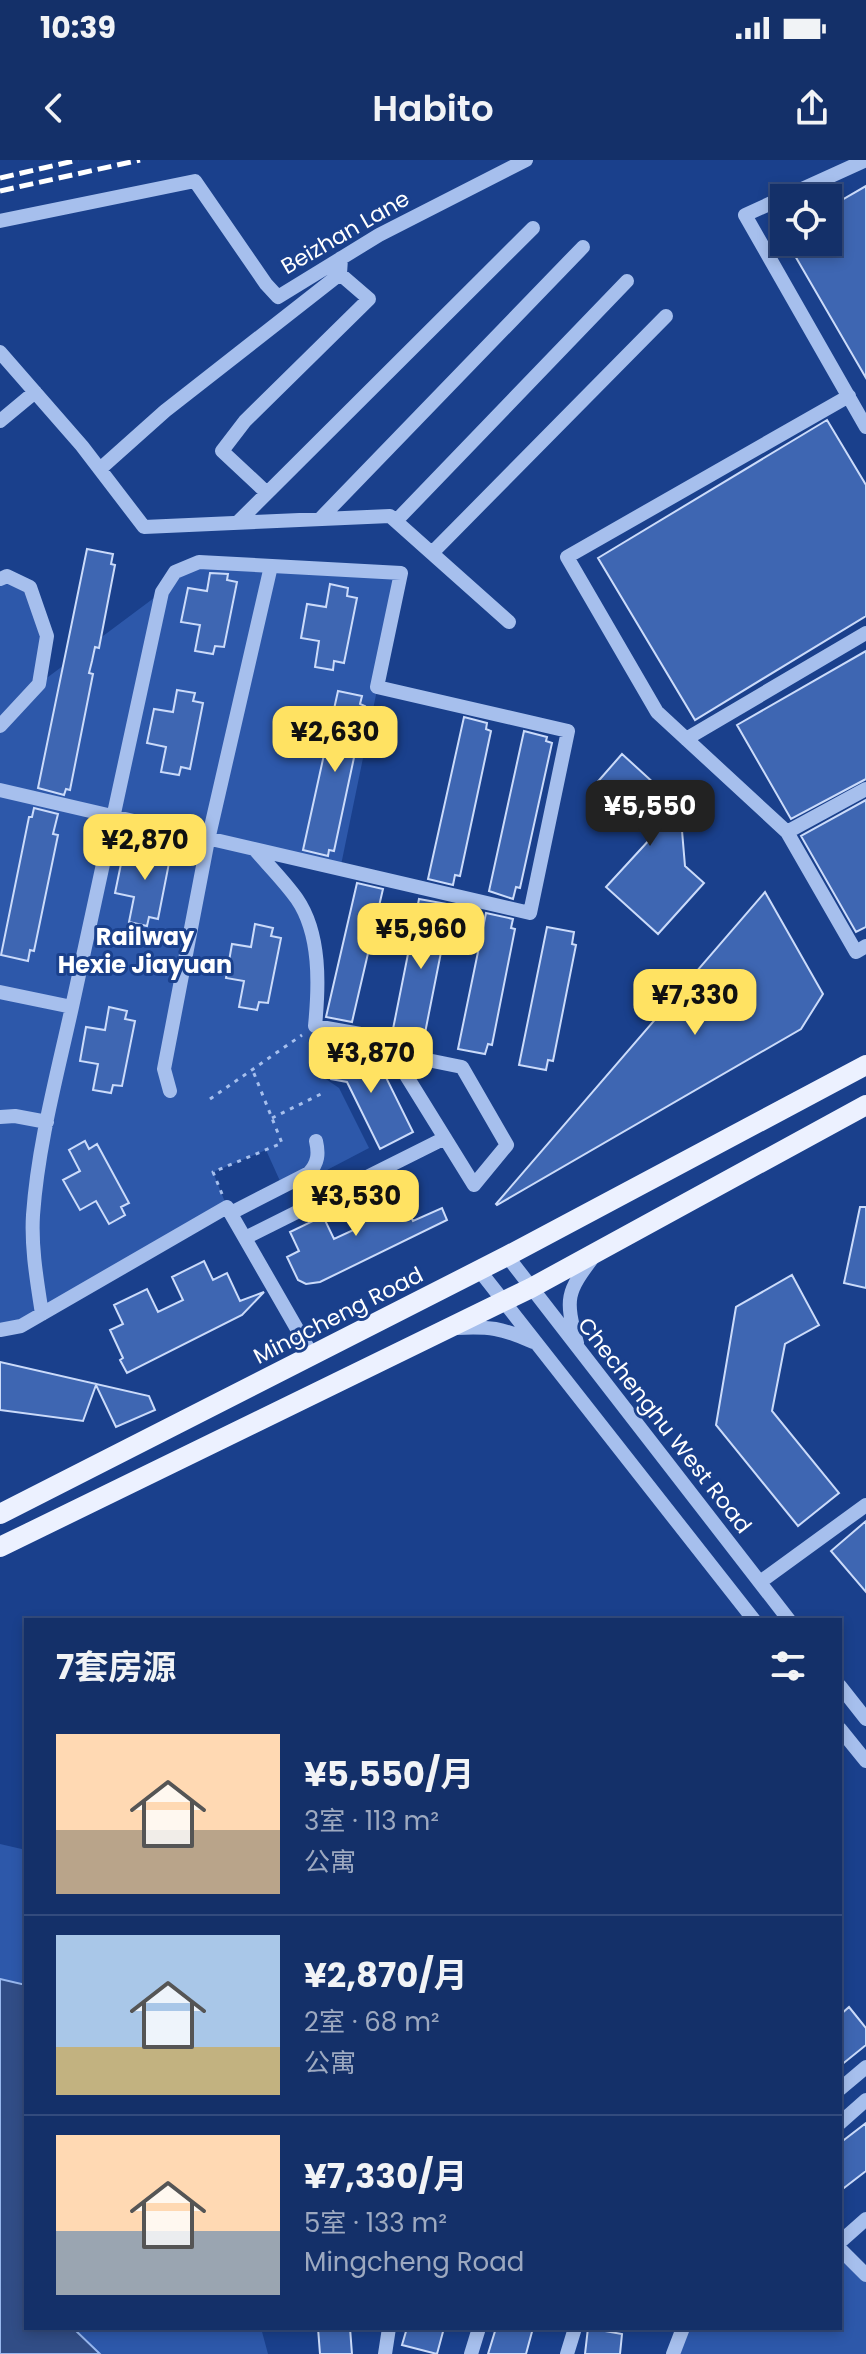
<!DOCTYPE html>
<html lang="zh">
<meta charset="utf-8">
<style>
body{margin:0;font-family:Poppins,"Noto Sans SC",sans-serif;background:#213c71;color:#f1f3f6;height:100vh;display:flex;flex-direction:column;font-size:30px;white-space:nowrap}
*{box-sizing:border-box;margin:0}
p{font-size:26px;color:#9da9c0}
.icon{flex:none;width:44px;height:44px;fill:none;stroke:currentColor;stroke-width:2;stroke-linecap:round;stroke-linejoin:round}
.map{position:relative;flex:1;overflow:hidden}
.details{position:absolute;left:24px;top:1458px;width:818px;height:712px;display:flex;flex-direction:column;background:#143069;border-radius:0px;box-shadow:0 4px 12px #0003,0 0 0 2px #334b7d}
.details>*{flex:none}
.fabs{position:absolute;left:770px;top:24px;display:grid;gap:16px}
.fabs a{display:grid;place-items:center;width:72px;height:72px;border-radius:0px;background:#143069;box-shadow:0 4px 12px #0003,0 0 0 2px #334b7d;font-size:40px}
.price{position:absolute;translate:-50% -68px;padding:0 18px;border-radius:16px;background:#ffe262;color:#111;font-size:26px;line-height:52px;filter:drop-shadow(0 2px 4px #0008)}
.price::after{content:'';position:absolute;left:50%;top:48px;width:24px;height:18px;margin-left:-12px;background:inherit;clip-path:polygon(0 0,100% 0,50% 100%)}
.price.current{background:#222;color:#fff}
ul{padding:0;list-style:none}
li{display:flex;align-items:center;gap:24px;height:200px;padding:0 32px}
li+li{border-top:2px solid #334b7d}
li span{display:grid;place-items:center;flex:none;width:224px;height:160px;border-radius:0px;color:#555}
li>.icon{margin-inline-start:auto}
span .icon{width:96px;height:96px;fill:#fffc;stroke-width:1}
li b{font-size:34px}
h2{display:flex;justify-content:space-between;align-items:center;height:96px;padding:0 32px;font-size:34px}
.status{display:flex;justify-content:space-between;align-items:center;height:56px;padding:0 40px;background:#143069;direction:ltr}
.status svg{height:22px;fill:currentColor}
header{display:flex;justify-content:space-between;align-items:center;height:104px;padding:0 32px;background:#143069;font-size:36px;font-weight:600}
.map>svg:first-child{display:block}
.green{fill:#2d58aa}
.water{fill:#314d86;stroke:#98b8ef;stroke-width:2}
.building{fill:#3e66b2;stroke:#cbdbfa;stroke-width:2}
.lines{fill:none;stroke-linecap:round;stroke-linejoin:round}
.path{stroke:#a6bfed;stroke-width:3;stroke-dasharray:4 6;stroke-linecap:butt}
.minor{stroke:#a6bfed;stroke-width:14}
.major{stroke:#ecf1ff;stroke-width:20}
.rail{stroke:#fff;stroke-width:5;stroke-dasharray:14 6;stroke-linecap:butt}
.labels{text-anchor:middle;stroke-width:6;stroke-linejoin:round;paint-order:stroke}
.street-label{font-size:22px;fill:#fff;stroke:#1a408c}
.neighbourhood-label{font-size:24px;font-weight:bold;fill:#fff;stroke:#1a408c}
</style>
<div class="status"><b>10:39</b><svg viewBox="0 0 49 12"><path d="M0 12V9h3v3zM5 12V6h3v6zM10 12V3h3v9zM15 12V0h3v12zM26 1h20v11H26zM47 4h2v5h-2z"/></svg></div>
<header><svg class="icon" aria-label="back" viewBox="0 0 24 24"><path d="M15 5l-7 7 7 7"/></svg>Habito<svg class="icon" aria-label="share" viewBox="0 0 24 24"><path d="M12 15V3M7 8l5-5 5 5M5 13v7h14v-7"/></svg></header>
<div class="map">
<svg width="866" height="2194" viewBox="0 0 866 2194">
<rect width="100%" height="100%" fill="#1a408c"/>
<path class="green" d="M199,402L401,413L340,710L258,691L299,741L311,773L315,866L323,917L339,928L369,988L285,1032L266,990L213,1012L227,1047L0,1170V419L30,427L47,476L40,523L162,432L175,412Z
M0,1684L26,1690V2168H261L268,2194H0Z
M840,2089L866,2115V2194H673L683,2168H840Z"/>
<path class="water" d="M0,1819L26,1825V2168H73L100,2194H0Z"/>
<path class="building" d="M866,26V218L787,82H828V48Z
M827,260L866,325V456L695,560L598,398Z
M87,389L113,394L111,404L115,405L99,488L95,487L92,501L89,513L93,514L70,630L66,629L64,635L38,628Z
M210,413L228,414L227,420L237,422L224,487L215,486L213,494L195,491L200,465L181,462L188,428L207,431Z
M330,424L348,428L347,436L357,438L344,503L334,501L333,510L315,507L319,481L301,478L307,444L326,447Z
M866,491V619L791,659L737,565Z
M177,530L195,533L193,541L203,543L190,609L181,607L179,615L161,612L166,587L147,583L154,549L173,552Z
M338,531L362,536L360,544L365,546L334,691L329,690L328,696L303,690Z
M464,557L487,563L486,569L491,571L460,716L455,715L453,725L428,719Z
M524,571L547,577L546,581L552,583L520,728L516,727L513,739L489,731Z
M622,594L680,647L685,706L704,723L658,774L606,727L651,678L594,626Z
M866,640V767L856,772L801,676Z
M34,648L58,654L53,674L58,675L34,791L30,790L28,801L1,795L29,657H32Z
M145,680L163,683L161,692L171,693L158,759L149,757L147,766L129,762L134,737L115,733L122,699L141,703Z
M357,723L383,729L352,862L326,857Z
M765,732L823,834L801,869L497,1045L496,1044Z
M419,739L447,744L444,757H448L425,873L420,872L418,883L395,878L392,874Z
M486,753L513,759L511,768L515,769L492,885L488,884L485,894L458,889Z
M255,764L273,768L271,776L281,778L268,843L259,842L257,850L239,847L244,821L226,818L232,784L251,787Z
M547,767L574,772L572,784L576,785L553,901L548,900L546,910L519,905Z
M109,847L127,851L125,859L135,861L122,926L113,925L111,933L93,930L98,904L80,901L86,867L105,870Z
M338,891L348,893L356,900L373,891L413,972L380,989L347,922L331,919L326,911L329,896Z
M85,981L89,989L97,984L129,1043L121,1047L125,1055L109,1064L96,1041L80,1050L63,1020L80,1011L69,990Z
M381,1028L390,1047L403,1040L413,1061L442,1048L447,1060L320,1122L306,1124L298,1120L287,1097L299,1091L290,1072L323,1056L334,1079L360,1067L349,1044Z
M860,1047H866V1128L844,1123Z
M204,1101L213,1120L227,1113L240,1141L264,1132L242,1155L127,1213L120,1200L123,1198L110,1170L123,1164L114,1145L147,1129L158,1152L183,1140L172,1117Z
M792,1115L819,1165L785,1184L772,1251L839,1333L798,1366L716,1265L736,1147Z
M0,1202L149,1236L155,1250L116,1267L96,1225L83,1261L0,1250Z
M866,1361V1432L831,1391Z
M849,1847L866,1868V1885L840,1906V1855Z
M866,1963V2011L840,2031V1983Z
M318,2168H350L352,2194H320Z
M407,2168H444L437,2194L402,2185Z
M496,2168H533L526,2194H488Z
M588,2168L622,2174L620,2194H585Z"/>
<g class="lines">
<path class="path" d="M210,939L302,875
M272,958L321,934
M222,1034L213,1012L282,983L253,911"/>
<path class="minor" d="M866,0L745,55L866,267
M0,61L195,21L266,124L278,137L379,75L526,0
M0,192L82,286L144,367L390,356L509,462
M849,236L567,397L657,552L787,672L856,792L866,786
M0,261L35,232
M100,309L165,251L340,114L341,98
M267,333L222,291L245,261L369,139L340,114
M320,359L583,87
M396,361L627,121
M237,363L533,68
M432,393L666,156
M0,419L7,416L30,427L47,476L39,524L0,566
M686,579L866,473
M0,630L530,753L568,571L377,527L401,413L199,402L175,412L162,432L72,847L0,832
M787,672L866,629
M256,691C270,707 285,722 297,739C321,774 319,826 315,866L383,878L474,1025L507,985L462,907L393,893
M170,931L164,909L208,680L271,406
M0,957L15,956L47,962
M231,1053L309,1013C318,1003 319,994 316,981
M245,1078L445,978
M507,1096L789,1460
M479,1110L754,1460
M42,1154C37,1121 31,1088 33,1055C38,985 57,915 72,847
M456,1168C488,1166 503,1168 533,1182
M0,1170L21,1166L227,1047L312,1195
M577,1183C565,1138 566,1133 594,1096
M760,1422L866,1345
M840,1526L866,1559
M840,1569L866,1601
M840,1929L866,1907
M840,1963L866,1940
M840,2082L866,2059
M840,2089L866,2115
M385,2194L389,2168
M471,2194L479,2168
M567,2194L575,2168
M673,2194L683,2168"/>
<path class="major" d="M0,1354L507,1096L866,905
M0,1387L531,1128L866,945"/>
<path class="rail" d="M0,18L78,0
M0,31L140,0"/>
</g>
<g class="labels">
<g class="street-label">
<text transform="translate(345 72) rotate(-30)" y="8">Beizhan Lane</text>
<text transform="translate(338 1155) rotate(-27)" y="8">Mingcheng Road</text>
<text transform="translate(665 1265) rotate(52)" y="8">Chechenghu West Road</text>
</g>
<g class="neighbourhood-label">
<text x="145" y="785">Railway<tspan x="145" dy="28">Hexie Jiayuan</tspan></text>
</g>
</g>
</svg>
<div class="fabs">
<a><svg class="icon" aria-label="locate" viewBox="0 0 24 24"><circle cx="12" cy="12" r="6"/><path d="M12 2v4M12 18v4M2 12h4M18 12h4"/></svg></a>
</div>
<b class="price" style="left:335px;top:614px">¥2,630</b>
<b class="price current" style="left:650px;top:688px">¥5,550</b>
<b class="price" style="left:145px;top:722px">¥2,870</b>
<b class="price" style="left:421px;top:811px">¥5,960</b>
<b class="price" style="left:695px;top:877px">¥7,330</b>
<b class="price" style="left:371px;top:935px">¥3,870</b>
<b class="price" style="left:356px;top:1078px">¥3,530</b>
<section class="details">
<h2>7套房源<svg class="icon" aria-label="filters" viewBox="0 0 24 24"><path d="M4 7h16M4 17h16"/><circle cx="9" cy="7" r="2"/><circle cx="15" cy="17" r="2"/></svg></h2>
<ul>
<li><span style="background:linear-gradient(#ffd9b3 60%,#b9a48a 0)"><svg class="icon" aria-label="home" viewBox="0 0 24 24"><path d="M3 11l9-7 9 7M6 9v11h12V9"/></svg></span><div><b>¥5,550/月</b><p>3室 · 113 m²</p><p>公寓</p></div></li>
<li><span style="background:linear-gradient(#a9c7e8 70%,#c2b280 0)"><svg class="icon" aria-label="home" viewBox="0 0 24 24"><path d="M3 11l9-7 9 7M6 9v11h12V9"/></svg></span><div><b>¥2,870/月</b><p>2室 · 68 m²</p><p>公寓</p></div></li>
<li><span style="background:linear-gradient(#ffd9b3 60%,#9aa5b1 0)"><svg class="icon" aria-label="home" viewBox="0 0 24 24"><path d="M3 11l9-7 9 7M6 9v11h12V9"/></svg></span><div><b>¥7,330/月</b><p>5室 · 133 m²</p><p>Mingcheng Road</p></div></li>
</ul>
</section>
</div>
